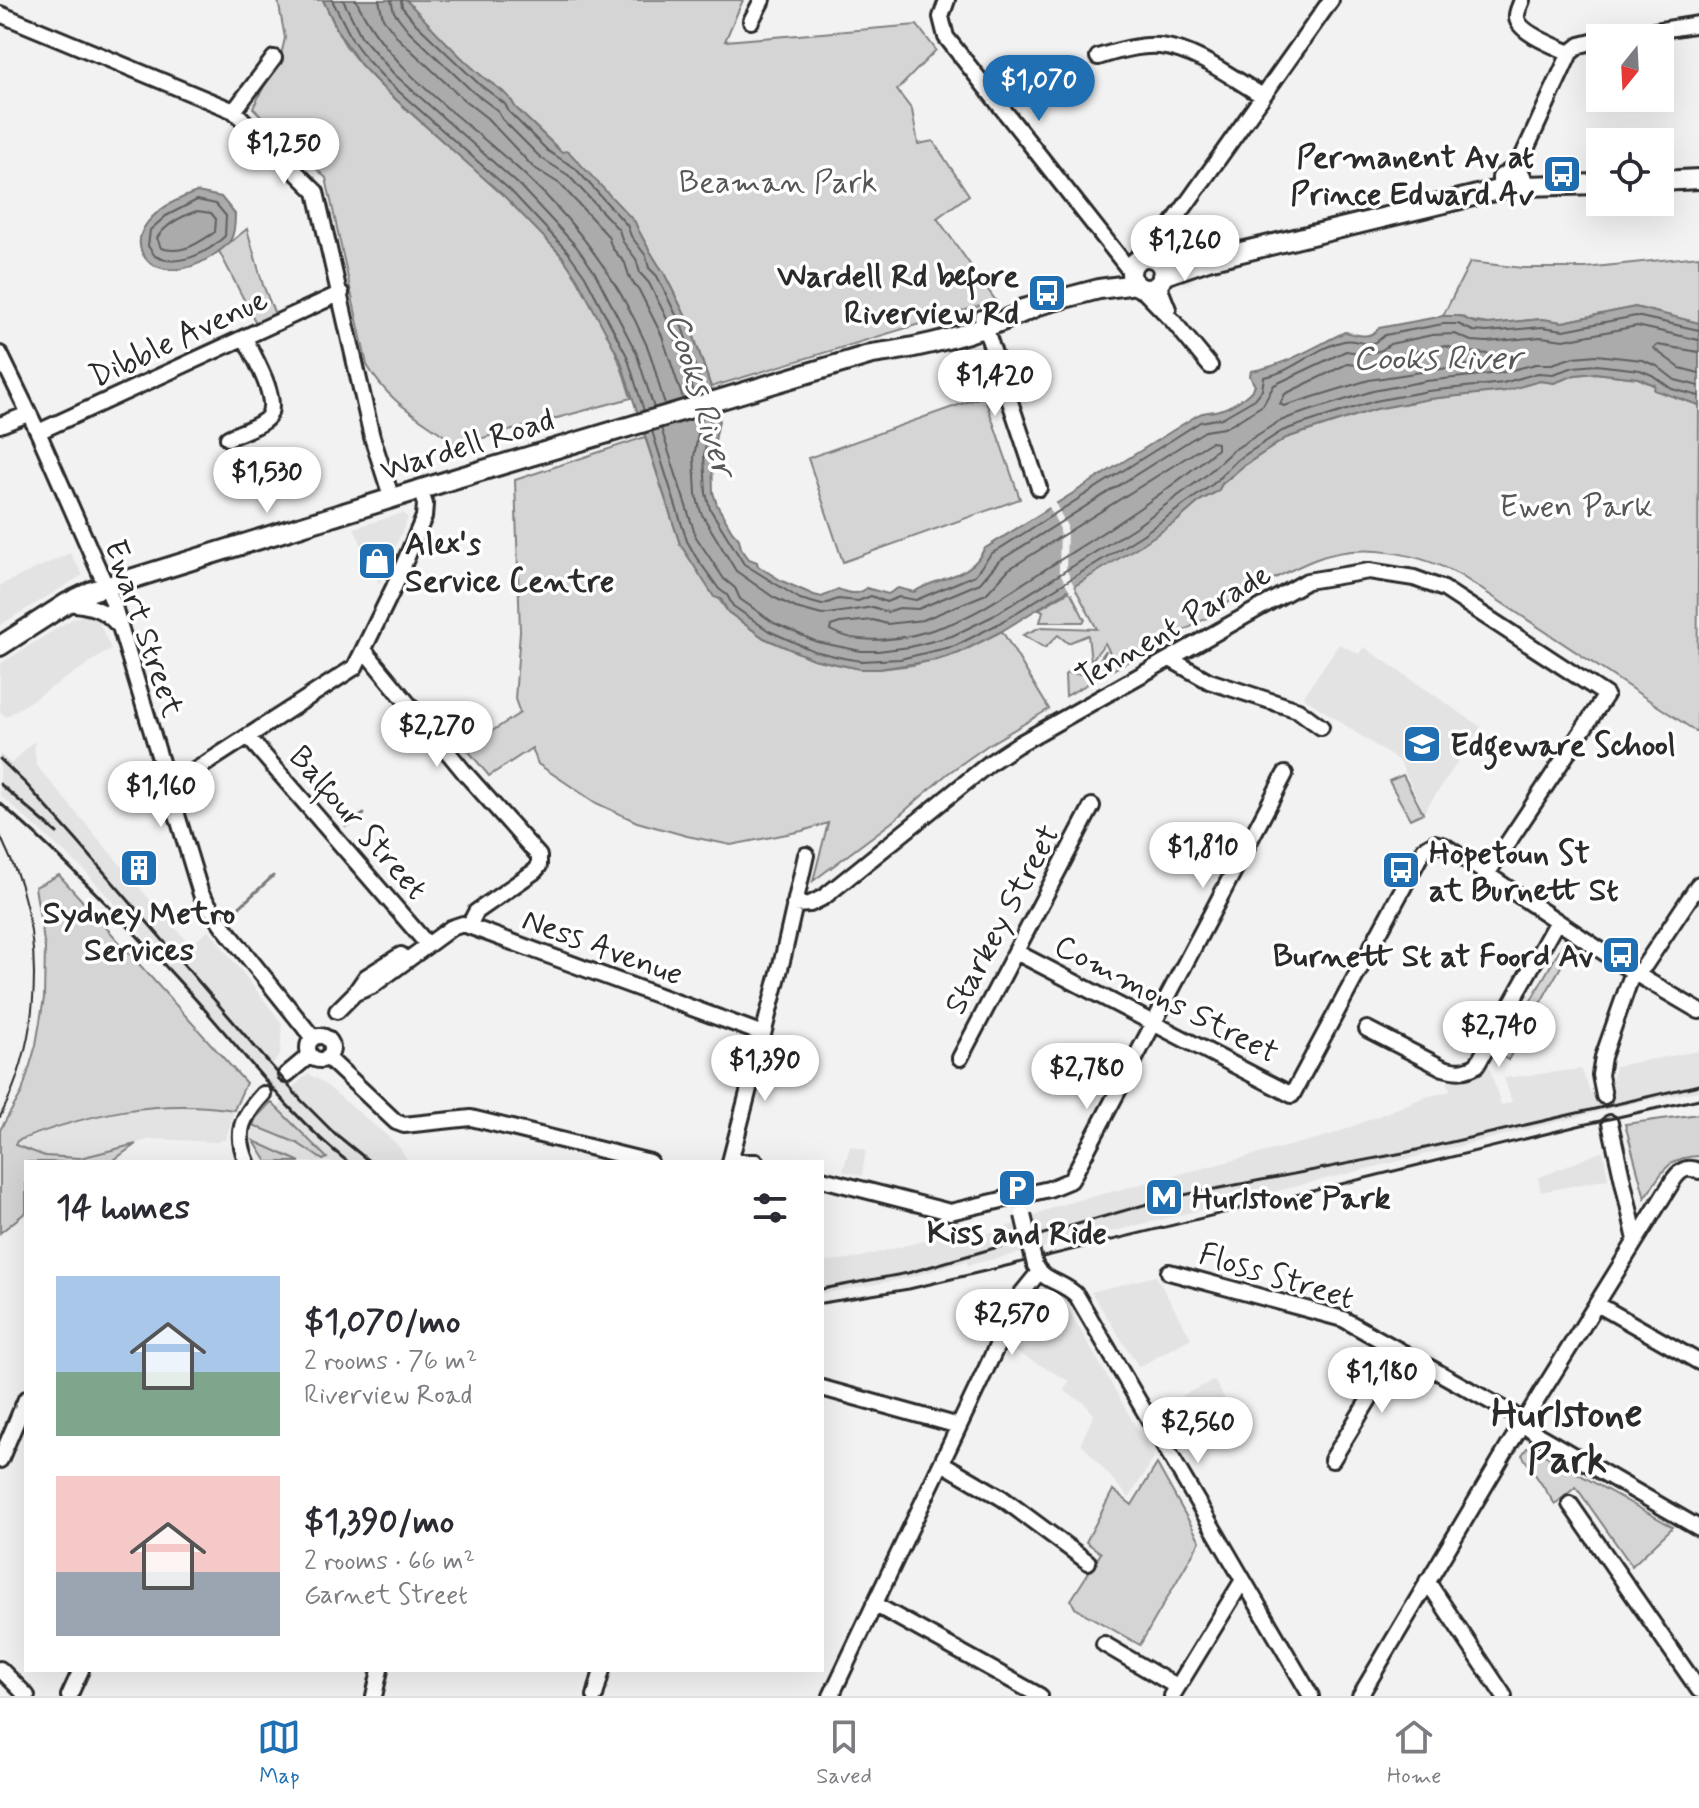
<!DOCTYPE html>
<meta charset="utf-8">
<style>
body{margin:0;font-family:Mynerve,sans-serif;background:#f2f2f3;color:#2b2b33;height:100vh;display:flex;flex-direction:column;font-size:30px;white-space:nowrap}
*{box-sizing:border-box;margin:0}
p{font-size:26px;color:#7c7c81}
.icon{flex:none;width:44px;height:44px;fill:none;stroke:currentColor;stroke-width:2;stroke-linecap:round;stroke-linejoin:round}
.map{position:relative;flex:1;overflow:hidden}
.drawer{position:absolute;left:24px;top:1160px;width:800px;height:512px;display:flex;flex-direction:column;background:#fff;border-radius:0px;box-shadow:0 8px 32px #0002}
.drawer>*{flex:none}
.needle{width:52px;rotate:198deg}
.buttons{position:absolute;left:1586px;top:24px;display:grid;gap:16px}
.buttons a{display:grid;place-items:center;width:88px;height:88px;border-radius:0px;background:#fff;box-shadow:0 8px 32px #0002;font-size:40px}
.price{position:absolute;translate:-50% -68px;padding:0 18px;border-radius:28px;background:#fff;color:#222;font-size:26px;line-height:52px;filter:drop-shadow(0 2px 4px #0008)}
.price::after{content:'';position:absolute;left:50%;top:48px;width:24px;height:18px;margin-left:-12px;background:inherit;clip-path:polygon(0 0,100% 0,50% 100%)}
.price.on{background:#1f6fb2;color:#fff}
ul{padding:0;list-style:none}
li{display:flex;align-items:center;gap:24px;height:200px;padding:0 32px}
li span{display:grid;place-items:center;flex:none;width:224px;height:160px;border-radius:0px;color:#555}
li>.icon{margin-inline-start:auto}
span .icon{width:96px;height:96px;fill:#fffc;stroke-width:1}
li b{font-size:34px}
h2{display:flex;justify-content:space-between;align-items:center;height:96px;padding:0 32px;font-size:34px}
.menu{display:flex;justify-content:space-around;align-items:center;height:112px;border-top:2px solid #e1e1e2;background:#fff;font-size:22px;color:#7c7c81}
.menu a{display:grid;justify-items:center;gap:4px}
.menu .on{color:#1f6fb2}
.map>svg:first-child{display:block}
.built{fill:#e3e3e3}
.green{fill:#d5d5d5;stroke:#808080;stroke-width:2}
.water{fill:#ababab;stroke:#787878;stroke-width:2}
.pier{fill:#f2f2f2}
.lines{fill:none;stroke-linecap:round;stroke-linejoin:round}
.shore{stroke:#5e5e5e;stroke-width:2}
.stream{stroke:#787878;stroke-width:3}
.minor-tunnel{stroke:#cacaca;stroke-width:14;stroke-dasharray:14 7;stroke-linecap:butt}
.minor-casing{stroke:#2b2b2b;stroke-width:20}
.major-casing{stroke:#2b2b2b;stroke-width:24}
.minor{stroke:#fff;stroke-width:14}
.major{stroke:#fff;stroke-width:18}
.tram{stroke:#2b2b2b;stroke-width:2}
.rail{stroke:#2b2b2b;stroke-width:3}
.minor-bridge-casing{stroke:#2b2b2b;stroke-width:20;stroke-linecap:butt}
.minor-bridge{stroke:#fff;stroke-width:14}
.labels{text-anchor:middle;stroke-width:7;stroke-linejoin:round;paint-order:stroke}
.poi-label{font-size:32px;font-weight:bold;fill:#2b2b2b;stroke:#fff;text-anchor:start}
.park-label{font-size:32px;fill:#565656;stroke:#fff}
.street-label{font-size:32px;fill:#2b2b2b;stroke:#fff}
.water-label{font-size:34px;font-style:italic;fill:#585858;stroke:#fff}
.district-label{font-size:40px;font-weight:bold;fill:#2b2b2b;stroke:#fff}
</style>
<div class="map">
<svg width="1699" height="1696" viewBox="0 0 1699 1696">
<rect width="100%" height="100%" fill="#f2f2f2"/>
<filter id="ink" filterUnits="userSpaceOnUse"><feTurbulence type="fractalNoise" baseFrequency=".0125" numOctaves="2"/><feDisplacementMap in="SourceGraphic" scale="16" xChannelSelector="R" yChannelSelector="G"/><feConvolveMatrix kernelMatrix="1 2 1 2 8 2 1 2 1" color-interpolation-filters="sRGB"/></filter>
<g filter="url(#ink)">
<path class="built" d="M403,513L408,518L379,584L354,528Z
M70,553L83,575L0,625V585Z
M85,614L99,622L111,649L6,717L0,712V664L70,620Z
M1339,644L1359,654L1364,647L1481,727L1424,812L1400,762L1303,697Z
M34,741L36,765L156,907L191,945L209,930L282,1023L280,1055L273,1064L293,1087L308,1074L321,1081L397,1144L409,1162H300L250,1139L253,1125L297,1143L323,1160L326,1158L276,1109L286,1101L111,900L83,869L0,795V754L11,764Z
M1699,1051V1091L1643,1101L1078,1240L968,1265L966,1261L908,1278L822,1294V1262L857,1258L950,1234L966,1241L1031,1218L1056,1206L1331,1135L1425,1097L1451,1091L1447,1082L1461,1080L1488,1063L1501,1105L1512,1102L1504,1078L1581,1069L1591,1093L1610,1089L1615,1066Z
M180,1105L234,1110L226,1139L217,1142L152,1139L80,1158L45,1156L15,1144L17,1141L54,1127L95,1115L135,1108Z
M850,1146L866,1150L862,1176L843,1171Z
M1603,1151L1608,1179L1541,1192L1538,1178Z
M1156,1276L1191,1338L1139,1367L1091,1292Z
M1063,1300L1154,1458L1129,1498L1081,1443L1094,1414L1083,1402L1064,1391L1069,1381L1007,1347L1028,1305Z
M1214,1380L1227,1403L1175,1433L1159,1407Z"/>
<path class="green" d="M278,0H323C331,16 337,34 348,49C369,77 395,99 421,122C469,165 522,207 562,257C595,297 617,349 631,398L457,445C422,418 390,405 367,365L326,178L253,108L282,51L285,38Z
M406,0H743L725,41L917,25L936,50L897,90L912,110L918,144L933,141L969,195L937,218L996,301L711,387L690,325L663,271C658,266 637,229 635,222L515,107C509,93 494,86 483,77C455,54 431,26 406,0Z
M247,229L263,285L278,322L260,331L219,251Z
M1699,256V323L1635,307L1563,322L1542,319L1488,324L1443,316L1470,262L1523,268H1585Z
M1595,373L1638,378L1655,386V390L1699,405L1697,732L1463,577C1421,553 1361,541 1314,560C1279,574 1244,595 1210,612L1212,615L1109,672L1111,655L1105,643L1091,661L1088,635L1068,643L1058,635L1045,648L1023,635L1041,627L1097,629L1074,586L1177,521L1201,500L1218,491L1222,484L1242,467L1286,438L1376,409L1429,399L1505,391L1518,385L1540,381L1554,383L1575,375Z
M984,396L1020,499L843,562L808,458Z
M645,437L680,544L728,612L764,638L813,659L860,669H879L913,665L959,653L1002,631L1049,709L988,745L947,774L892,822L813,881L828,823L802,831L731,845L687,836L637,822L596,803L538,764L532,748L489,776L466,748L520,713L515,699L520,631L515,480Z
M1070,591L1085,620L1083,622H1040L1043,611L1039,609Z
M1106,650L1098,678L1066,696L1065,675L1067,673L1089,675Z
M1403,775L1423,813L1410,819L1389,781Z
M59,875L246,1083L234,1110C158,1098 87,1114 17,1141L15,1145L45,1156L80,1158L136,1144L111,1162H26V1212L0,1233V1130L22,1092L36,1045L44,998L45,948L35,887Z
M1564,942L1572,947L1508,1060L1500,1055Z
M271,1102L327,1158L323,1160L297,1143L253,1125L256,1118Z
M1699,1114V1156C1666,1157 1662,1173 1645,1198L1625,1124Z
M254,1141L300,1162H267Z
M1527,1448H1532L1673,1527L1632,1566L1576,1487L1555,1504L1522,1455Z
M1157,1464L1200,1541L1140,1645L1075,1608L1071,1600L1101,1553L1086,1542L1113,1490L1132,1505Z"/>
<path class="water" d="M323,0H406C431,26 455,54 483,77C494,86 509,93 515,107L561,152L568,151L635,222C637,229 658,266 663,271L690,325L720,415L712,456L713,492L717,505L732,531L739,539L741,548L749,559L757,562L758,566L782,581L814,595L822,597L838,589C846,592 858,597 866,588L888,594L898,588L914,592C938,576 971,579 984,549L1196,416C1204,411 1207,413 1215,411C1228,409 1248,397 1255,386L1250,376L1251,371C1285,366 1315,346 1345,332C1359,335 1369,340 1379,328L1443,316H1460L1475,323L1488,324L1542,319L1563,322L1635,307L1699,323V405L1654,390L1655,385L1638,378L1595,373L1575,375L1554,383L1540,381L1505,391L1429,399L1376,409L1286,438L1242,467L1222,484L1218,491L1201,500L1177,521L1147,541L1002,631L959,653L937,660L879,669H860L813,659L764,638L728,612L721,599L714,597L680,544L620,359L578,280L562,256L505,197L382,87L361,65L339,33Z
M197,192L221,197L235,214C235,240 231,244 209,258C146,297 97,226 197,192Z"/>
<path class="pier" d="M1054,501L1067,526L1066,569L1076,590L1071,593L1059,571L1060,529L1048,505Z"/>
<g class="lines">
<path class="shore" d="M332,0L353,41L367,60L387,81L511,191L568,252L585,276L627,356L644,411
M343,0L361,36L394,74L518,184L576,246L594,271L636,352L654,408
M356,0C390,72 467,121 524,174C578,224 618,279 647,346C655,365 658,385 665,404
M379,0L383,18L399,39L464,100L487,118L533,167L560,184L608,236L612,248L625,263L630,279L639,290L662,336L683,399
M391,0L394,12L408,30L473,92L497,110L502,119L541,158L568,175L619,230L623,242L636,259L640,273L649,283L673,331L695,395
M401,0L402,7L416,24L479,84L505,104L509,112L548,151L575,168L627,225L631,236L646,256L649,268L657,276L682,327L704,393
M197,200L216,204L226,216L225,236C208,253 178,268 155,256L148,246L150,230L166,216Z
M197,211L211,213L216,219L215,232C198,243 182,255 161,248L157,238C166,224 182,216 197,211Z
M1445,346L1468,352L1488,354L1490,359L1487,362L1369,380L1284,406L1280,404L1285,394L1347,364L1369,366L1397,355Z
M1699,352L1658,345L1653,348L1680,368L1699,373
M711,414L704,456L706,493L710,509L744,564L800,599L822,605L838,599L858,601L871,596L886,602L899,597L916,600L975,575L991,554L1200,422L1222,418L1255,399L1262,390L1264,377C1293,372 1316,347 1344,341C1361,337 1365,353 1385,335L1443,324H1458L1473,331L1487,332L1542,327L1564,330L1636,316L1699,330
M701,417L694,457L696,494L701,513L736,571L773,597L796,608L822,615L873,607L887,612L899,608L918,609L980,583L999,561L1205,431L1224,428L1239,420L1263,405L1274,385L1346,351L1367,354L1382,350L1390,344L1432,335L1455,334L1471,341L1487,342L1541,337L1564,340L1637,326L1699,340
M661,428L696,537L724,579L735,588L740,599L774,623L817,642L861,651H878L910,647L952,636L993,616L1137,526L1205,476L1232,451L1278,422L1293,416L1373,391L1426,381L1500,373L1536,364H1552L1574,357L1596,355L1642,360L1657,366L1675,380L1699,386
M652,431L687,541L696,557L719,589L727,595L733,606L769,631L814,651L843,658L861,661L900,659L955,646L998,624L1142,535L1213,484L1237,460L1282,431L1296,426L1375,401L1428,391L1503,383L1538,373L1553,374L1574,367L1596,365L1640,370L1652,375L1672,389L1699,396
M1211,442L1217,443V449C1162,497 1102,533 1041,572C1010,591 979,614 944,626C911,638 862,648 830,630L831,626L840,623L873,620L887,624L923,620L986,594L1009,569Z"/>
<path class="stream" d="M346,826L364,814
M232,914L273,876"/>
<path class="minor-tunnel" d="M263,1094L286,1075"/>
<g class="minor-casing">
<path id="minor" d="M947,0L941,17L946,37L1131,272
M1522,0C1520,6 1516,12 1517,18C1519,33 1557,47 1570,53
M0,14L234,111L316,192L372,437L392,499
M751,21L762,0
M1611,38L1699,24
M1098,57C1116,51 1141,44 1160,46C1197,50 1232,78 1263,96
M234,111L274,58
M1515,173L1570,53L1580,45L1600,40
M1145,257L1173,223L1331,0
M1158,284L1168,309
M1140,287L1173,321L1210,366
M982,318L1039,488
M0,354L38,432L112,600L201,894L223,926L313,1038
M0,425L28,414
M38,432L341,293
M228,438C239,432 260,427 268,417C280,399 253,356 245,338
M68,603C88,605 103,608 117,624
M364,650L465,773L539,856V866L535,871L476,912L469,926
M1170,659L1209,681L1298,710L1321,727
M248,737L427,944
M168,788L355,667L394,587L424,517L425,504L420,490
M794,905L810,904L824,897L991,762L1017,745L1307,581L1369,571L1414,578L1444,589L1606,695L1487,874
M1016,952L1292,1095L1424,849L1434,843L1445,846L1636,974L1699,1011
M355,993L372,986L451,928L463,924L763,1034
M337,1011L355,993L366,977L401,955
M1367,1029L1443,1068C1457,1072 1465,1072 1477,1065L1557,921
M308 1048a12 12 0 1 1 24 0a12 12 0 1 1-24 0Z
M327,1057L396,1122L404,1125L471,1118L650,1162
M960,1058L1092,806
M286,1075L310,1055
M1604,1096L1600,1075L1603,1057L1630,980L1645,965L1699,884
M1610,1123L1636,1240
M247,1162C234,1132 242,1117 263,1094
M730,1162L783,957L806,855
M740,1162H756
M822,1179L950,1212L1049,1189L1071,1180L1285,774
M1035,1265C1044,1282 1064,1282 1077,1296L1311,1696
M1169,1272L1343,1319L1511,1413L1538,1435L1699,1528
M1597,1304L1699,1362
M822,1388L959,1426
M0,1460L26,1399
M1332,1460L1399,1350
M942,1463L1002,1498L1088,1562
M1570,1504L1699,1690
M1427,1581L1504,1696
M874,1604L1040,1696
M1104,1644L1177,1687
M0,1669L27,1696
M69,1696L81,1670
M374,1696L380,1670
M595,1696L602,1670
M831,1696L1022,1293L1039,1272
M1172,1696L1243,1580
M1360,1696L1511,1442L1674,1179C1681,1169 1688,1166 1699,1171"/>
</g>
<g class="major-casing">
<path id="major" d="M1660,181L1699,179
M1524,186L1600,184
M1502,189V178L1512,172L1521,176L1524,186
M1131 273a16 16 0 1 1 32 0a16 16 0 1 1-32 0Z
M1162,276L1208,260L1502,189
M1023,309L1099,289L1136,284
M0,646L67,603L92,591L457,478L872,354C927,347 985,330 1035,307"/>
</g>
<use href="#minor" class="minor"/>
<use href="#major" class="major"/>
<path class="tram" d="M0,835C7,852 16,869 21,886C44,962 36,1047 0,1117"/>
<path class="rail" d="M0,759L26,784L78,842L301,1100L332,1131L370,1162
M0,784L57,833
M0,803C74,867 141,938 206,1011C252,1063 293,1119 348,1162
M822,1289L908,1273L1168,1198L1408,1152L1699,1085
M822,1303L909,1289L998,1268L1582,1125L1699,1099"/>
<g class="minor-bridge-casing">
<path id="minor-bridge" d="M1023,1215L1035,1265"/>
</g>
<use href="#minor-bridge" class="minor-bridge"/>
</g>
</g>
<defs>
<g id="bus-square" transform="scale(2)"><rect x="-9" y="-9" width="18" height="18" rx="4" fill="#1f6fb2" stroke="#fff"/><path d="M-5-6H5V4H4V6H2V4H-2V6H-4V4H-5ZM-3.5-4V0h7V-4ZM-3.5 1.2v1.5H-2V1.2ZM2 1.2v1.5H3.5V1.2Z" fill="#fff"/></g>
<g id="shop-square" transform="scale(2)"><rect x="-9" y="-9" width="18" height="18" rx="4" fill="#1f6fb2" stroke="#fff"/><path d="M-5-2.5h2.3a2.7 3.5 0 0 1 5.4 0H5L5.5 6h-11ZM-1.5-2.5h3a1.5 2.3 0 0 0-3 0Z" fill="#fff"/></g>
<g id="school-square" transform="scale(2)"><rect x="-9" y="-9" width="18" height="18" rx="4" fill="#1f6fb2" stroke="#fff"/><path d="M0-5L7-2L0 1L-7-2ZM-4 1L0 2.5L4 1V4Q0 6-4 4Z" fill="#fff"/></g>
<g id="building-square" transform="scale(2)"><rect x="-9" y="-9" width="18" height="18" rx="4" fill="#1f6fb2" stroke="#fff"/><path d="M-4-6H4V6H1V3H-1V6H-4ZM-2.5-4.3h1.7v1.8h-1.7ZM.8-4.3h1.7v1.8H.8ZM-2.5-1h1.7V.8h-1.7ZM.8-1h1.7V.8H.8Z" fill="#fff"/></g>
<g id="parking-square" transform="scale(2)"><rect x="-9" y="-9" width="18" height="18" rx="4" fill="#1f6fb2" stroke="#fff"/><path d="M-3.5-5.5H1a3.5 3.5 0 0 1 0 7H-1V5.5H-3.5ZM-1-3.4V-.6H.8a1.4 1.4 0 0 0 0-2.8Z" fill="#fff"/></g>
<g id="metro-square" transform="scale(2)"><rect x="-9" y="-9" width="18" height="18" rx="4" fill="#1f6fb2" stroke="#fff"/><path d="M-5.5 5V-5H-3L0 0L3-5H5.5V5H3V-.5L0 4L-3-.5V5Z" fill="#fff"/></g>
</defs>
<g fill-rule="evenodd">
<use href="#bus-square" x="1562" y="174"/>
<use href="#bus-square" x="1047" y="293"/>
<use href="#shop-square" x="377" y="561"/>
<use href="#school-square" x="1422" y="744"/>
<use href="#building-square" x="139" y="868"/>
<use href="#bus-square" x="1401" y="870"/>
<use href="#bus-square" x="1621" y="955"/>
<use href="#parking-square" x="1017" y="1188"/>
<use href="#metro-square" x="1164" y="1197"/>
</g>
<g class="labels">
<g class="poi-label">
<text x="1534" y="167" text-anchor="end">Permanent Av at<tspan x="1534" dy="37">Prince Edward Av</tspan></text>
<text x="1019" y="286" text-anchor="end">Wardell Rd before<tspan x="1019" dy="37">Riverview Rd</tspan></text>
<text x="405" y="554">Alex's<tspan x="405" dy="37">Service Centre</tspan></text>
<text x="1450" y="755">Edgeware School</text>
<text x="1429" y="863">Hopetoun St<tspan x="1429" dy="37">at Burnett St</tspan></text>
<text x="139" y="923" text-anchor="middle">Sydney Metro<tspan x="139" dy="37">Services</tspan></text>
<text x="1593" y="966" text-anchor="end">Burnett St at Foord Av</text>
<text x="1192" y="1208">Hurlstone Park</text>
<text x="1017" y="1243" text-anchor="middle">Kiss and Ride</text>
</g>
<g class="park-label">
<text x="778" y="192">Beaman Park</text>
<text x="1576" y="516">Ewen Park</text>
</g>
<g class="street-label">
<text transform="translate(178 337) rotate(-25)" y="11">Dibble Avenue</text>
<text transform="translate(467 444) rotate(-17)" y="11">Wardell Road</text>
<text transform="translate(1173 625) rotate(-30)" y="11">Tennent Parade</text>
<text transform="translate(145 628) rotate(71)" y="11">Ewart Street</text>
<text transform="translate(359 822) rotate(49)" y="11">Balfour Street</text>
<text transform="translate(1001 919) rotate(-62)" y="11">Starkey Street</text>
<text transform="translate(603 946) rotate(20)" y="11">Ness Avenue</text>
<text transform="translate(1167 998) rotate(27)" y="11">Commons Street</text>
<text transform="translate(1277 1275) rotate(17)" y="11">Floss Street</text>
</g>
<g class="water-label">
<text x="1437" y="369">Cooks River</text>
<text transform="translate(702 394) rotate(73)" y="12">Cooks River</text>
</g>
<g class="district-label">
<text x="1567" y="1426">Hurlstone<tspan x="1567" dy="46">Park</tspan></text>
</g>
</g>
</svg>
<div class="buttons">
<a><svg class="needle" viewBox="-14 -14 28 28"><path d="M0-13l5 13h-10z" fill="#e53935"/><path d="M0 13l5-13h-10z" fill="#7c7c81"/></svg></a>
<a><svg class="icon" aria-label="locate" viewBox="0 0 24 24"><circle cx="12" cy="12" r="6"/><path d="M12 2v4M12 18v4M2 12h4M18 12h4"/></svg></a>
</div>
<b class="price on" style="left:1039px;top:123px">$1,070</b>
<b class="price" style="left:284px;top:186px">$1,250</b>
<b class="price" style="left:1185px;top:283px">$1,260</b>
<b class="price" style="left:995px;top:418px">$1,420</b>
<b class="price" style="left:267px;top:515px">$1,530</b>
<b class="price" style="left:437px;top:769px">$2,270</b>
<b class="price" style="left:161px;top:829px">$1,160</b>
<b class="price" style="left:1203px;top:890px">$1,810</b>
<b class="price" style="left:1499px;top:1069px">$2,740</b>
<b class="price" style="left:765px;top:1103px">$1,390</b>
<b class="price" style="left:1087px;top:1111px">$2,780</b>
<b class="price" style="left:1012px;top:1357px">$2,570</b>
<b class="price" style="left:1382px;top:1415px">$1,180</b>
<b class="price" style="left:1198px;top:1465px">$2,560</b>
<section class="drawer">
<h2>14 homes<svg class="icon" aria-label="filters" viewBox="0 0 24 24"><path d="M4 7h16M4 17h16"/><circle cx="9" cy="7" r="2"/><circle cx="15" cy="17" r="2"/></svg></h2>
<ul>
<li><span style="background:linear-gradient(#a9c7e8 60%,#7fa58c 0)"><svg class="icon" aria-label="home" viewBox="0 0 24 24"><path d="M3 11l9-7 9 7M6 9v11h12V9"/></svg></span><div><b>$1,070/mo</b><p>2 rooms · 76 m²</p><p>Riverview Road</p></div></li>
<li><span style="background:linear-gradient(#f6c9c9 60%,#9aa5b1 0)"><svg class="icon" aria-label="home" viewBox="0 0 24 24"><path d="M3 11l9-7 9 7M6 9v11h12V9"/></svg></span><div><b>$1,390/mo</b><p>2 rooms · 66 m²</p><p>Garnet Street</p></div></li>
</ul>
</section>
</div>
<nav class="menu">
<a class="on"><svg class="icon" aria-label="map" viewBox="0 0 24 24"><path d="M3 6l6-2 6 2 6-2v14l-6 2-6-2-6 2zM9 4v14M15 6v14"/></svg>Map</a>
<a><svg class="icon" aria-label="saved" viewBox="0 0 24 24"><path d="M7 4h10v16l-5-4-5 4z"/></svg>Saved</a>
<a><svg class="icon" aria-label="home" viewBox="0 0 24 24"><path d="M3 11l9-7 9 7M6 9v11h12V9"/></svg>Home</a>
</nav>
